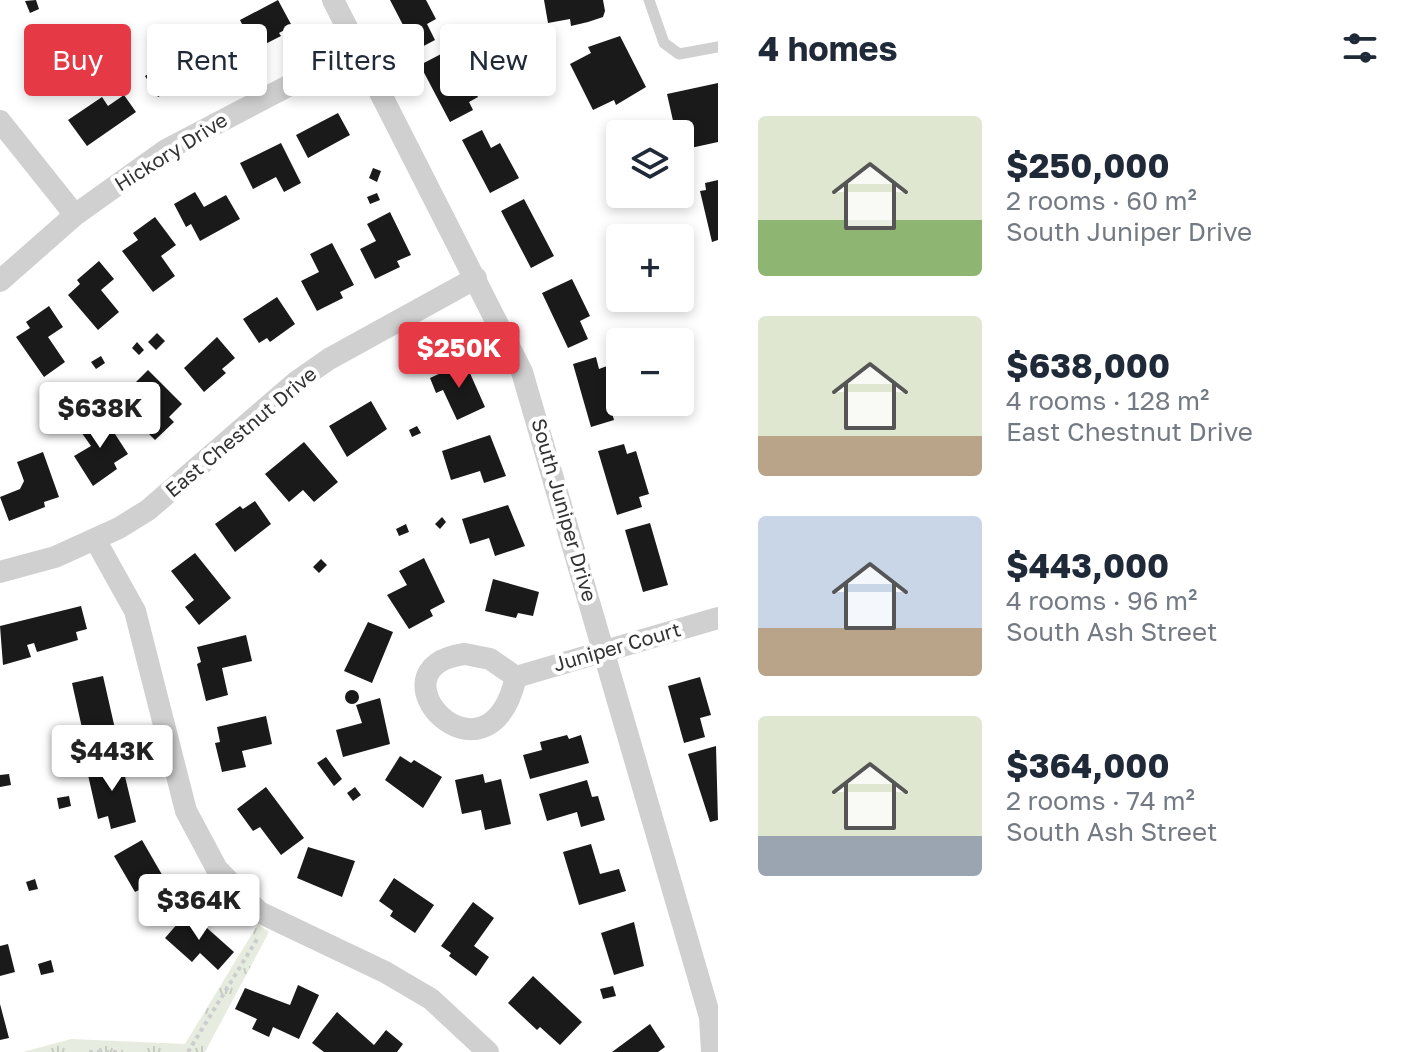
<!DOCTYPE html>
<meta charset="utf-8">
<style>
body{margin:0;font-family:"Golos Text",sans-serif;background:#f2f2f3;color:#1f2937;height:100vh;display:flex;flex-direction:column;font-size:30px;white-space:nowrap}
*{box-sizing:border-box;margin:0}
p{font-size:26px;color:#747a83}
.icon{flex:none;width:44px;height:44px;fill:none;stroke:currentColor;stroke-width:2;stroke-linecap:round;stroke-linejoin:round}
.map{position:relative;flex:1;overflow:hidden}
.panel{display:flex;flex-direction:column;background:#fff;width:704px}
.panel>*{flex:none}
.guide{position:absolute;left:24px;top:24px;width:574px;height:72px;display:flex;gap:16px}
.controls{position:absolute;left:606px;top:120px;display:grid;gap:16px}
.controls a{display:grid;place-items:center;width:88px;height:88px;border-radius:8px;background:#fff;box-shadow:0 4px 12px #0003;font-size:40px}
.price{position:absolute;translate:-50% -68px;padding:0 18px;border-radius:8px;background:#fff;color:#222;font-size:26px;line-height:52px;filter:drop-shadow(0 2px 4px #0008)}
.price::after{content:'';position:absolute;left:50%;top:48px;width:24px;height:18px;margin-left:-12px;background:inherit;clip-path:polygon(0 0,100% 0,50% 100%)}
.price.current{background:#e63946;color:#fff}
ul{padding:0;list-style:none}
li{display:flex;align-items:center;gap:24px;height:200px;padding:0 40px}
li span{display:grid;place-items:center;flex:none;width:224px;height:160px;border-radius:8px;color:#555}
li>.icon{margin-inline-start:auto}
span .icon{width:96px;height:96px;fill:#fffc;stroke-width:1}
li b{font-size:34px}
h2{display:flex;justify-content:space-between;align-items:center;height:96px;padding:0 40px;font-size:34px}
.tag{padding:0 28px;border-radius:8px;background:#fff;box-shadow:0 4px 12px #0003;font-size:28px;line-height:72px}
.tag.current{background:#e63946;color:#fff}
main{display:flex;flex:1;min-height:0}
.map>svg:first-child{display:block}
.park{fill:url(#park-tufts)}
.building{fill:#1a1a1a}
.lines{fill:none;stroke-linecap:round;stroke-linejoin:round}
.path{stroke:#cdcdcd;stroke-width:4;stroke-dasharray:4 4;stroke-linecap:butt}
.service{stroke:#d0d0d0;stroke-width:11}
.minor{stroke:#d0d0d0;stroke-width:22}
.labels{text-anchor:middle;stroke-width:8;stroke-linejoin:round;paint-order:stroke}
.street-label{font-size:20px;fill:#333;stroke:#fff}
</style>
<main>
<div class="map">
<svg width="718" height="1052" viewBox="0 0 718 1052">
<defs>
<pattern id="park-tufts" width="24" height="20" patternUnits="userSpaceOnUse" patternTransform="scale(2)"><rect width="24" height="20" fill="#e6ecdf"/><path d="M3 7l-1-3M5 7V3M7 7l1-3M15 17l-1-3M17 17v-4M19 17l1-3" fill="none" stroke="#c6cbc0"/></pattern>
</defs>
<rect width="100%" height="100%" fill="#fff"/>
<path class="park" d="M258,924L269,932L205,1052H23L71,1039L185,1044Z"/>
<path class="building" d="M36,0L39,9L30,13L25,1Z
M278,0L292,26L279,33L281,36L238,58L227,37L244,28L240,20Z
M390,0H426L436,19L427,24L435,40L416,50Z
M544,0H603L605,11L603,17L588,22L571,26L570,19L548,23Z
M493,27L499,38L490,43L484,31Z
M620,36L646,87L616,105L614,100L593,110L570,64L591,53L588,47Z
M98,38L104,48L95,54L89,44Z
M201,42L214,64L180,89L178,85L158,97L145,76Z
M443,53L448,61L456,57L478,97L469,102L473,110L450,122L420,65Z
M718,83V142L686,149L684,143L680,144V134H676L667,94Z
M124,95L136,112L87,146L68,120L102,97L108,106Z
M338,113L350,135L308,158L296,135Z
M482,130L491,148L500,143L519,178L490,193L462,140Z
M281,143L301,183L284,192L276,177L253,189L240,163Z
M373,168L381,171L377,182L369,178Z
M718,180V240L712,242L700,191L706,190L705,183Z
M195,192L204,207L226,195L240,219L200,241L191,224L186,227L174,204Z
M377,193L380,200L370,204L367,197Z
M524,199L554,256L531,268L501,211Z
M390,212L411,255L397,261L400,267L375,279L360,249L376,241L367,224Z
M155,217L176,245L161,256L175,276L153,292L122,251L138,240L133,233Z
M332,243L354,285L340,292L343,298L317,311L301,281L319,272L310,254Z
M99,261L114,279L101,290L119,312L98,330L68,295L80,284L77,280Z
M572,279L590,316L580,321L588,339L568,348L542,293Z
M277,297L295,324L270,342L267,338L259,343L243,319Z
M49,306L63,327L48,337L65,362L44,377L16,337L30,328L26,322Z
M157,333L165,341L156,350L148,342Z
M217,337L235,358L222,369L226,373L204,392L184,368Z
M137,342L144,350L139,355L132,348Z
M101,356L105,363L96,369L91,362Z
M596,357L599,369L607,366L619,407L611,409L614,420L591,427L573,364Z
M465,362L485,407L457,420L443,390L436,393L430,378Z
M148,370L182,404L169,417L174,422L155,440L137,422L149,410L129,389Z
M371,401L387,429L347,457L329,426Z
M102,414L128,454L114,463L117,469L93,486L74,456L91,446L79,429Z
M417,426L421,433L412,437L409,430Z
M490,435L506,476L484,483L480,471L451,480L442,451Z
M304,442L338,482L314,502L303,490L289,502L265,474Z
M624,444L627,454L636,451L649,494L639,497L642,507L617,515L598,451Z
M43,452L59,497L44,502L45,507L9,521L0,497L20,489L24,481L17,462Z
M255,501L271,524L235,552L215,524L240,506L243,509Z
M508,505L525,546L495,556L489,538L470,544L462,519Z
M442,517L446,522L440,529L435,524Z
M650,523L668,585L643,592L625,530Z
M406,524L409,532L399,536L396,529Z
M195,553L231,598L199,625L185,607L194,600L171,571Z
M424,558L445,602L430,610L433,616L409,629L387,595L407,585L399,571Z
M321,559L327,565L319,573L313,567Z
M493,579L539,592L533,616L518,613L516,618L485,611Z
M81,606L87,629L76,632L78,640L37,652L34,643L27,645L31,657L3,665L0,626Z
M368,622L393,632L372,683L344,671Z
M246,635L252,661L222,668L228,695L206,701L197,664L201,662L197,647Z
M103,676L118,742L92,748L87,727L82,728L72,683Z
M700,677L711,715L700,718L705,737L684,743L668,686Z
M345 697a7 7 0 1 1 14 0a7 7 0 1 1-14 0Z
M380,698L390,744L343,757L336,730L362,723L356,705Z
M266,716L272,744L242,751L246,767L222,772L215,743L220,742L217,727Z
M567,735L569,739L581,735L589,763L530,779L523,755L542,750L540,742Z
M716,746L718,820L710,822L688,754Z
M120,756L136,822L111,829L108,816L98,819L88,775L97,773L95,762Z
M400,756L411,763L414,760L442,777L423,808L385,780Z
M326,757L342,779L334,786L317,763Z
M9,774L11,785L0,787V775Z
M483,774L485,783L501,779L511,824L485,830L481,810L462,814L455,780Z
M587,780L592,797L598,796L605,820L581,827L577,812L547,821L539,794Z
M266,787L304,838L281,855L260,827L253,831L237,809Z
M355,787L361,795L353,801L347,793Z
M69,796L71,806L59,809L57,798Z
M142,840L172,892L152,904L143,888L135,892L114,856Z
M591,844L600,874L619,869L626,891L579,905L563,852Z
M308,847L355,861L342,897L297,878Z
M394,878L434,905L415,933L390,916L393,911L379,901Z
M35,879L38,889L29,891L26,882Z
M473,902L494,918L474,946L489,957L476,976L449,956L451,953L441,946Z
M186,914L196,923L198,920L234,952L218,970L200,953L192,962L165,938Z
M634,922L644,966L614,975L601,933Z
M8,944L15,972L0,976V946Z
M51,960L54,972L41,975L38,964Z
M533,976L582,1022L560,1045L540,1027L537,1030L508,1003Z
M298,985L319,995L299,1039L273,1027L269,1037L252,1029L257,1019L235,1009L245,988L290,1005Z
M613,986L616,996L603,999L600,989Z
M0,1004L9,1038L0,1040Z
M337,1012L374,1045L386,1030L403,1044L397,1052H324L312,1043Z
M650,1024L665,1047L658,1052H612Z"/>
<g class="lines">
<path class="path" d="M89,1052H123
M188,1052L259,936"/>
<path class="service" d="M649,0L664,43L679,54L718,47"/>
<path class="minor" d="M333,0L522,372L710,1017L712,1052
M0,121L75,215
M0,281L75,215L166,150L359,49
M96,541L135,611L186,811L217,869L259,912L385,972L431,999L488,1052
M0,572L55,557L119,528L148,510L296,382L329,359L476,278
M465,654L490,659L516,677C487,801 363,667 465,654Z
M516,677L718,618"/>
</g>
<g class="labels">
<g class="street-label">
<text transform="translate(171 152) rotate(-32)" y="7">Hickory Drive</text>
<text transform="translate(241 432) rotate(-40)" y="7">East Chestnut Drive</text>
<text transform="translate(564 510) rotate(74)" y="7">South Juniper Drive</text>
<text transform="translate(617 647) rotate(-16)" y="7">Juniper Court</text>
</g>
</g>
</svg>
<div class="controls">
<a><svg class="icon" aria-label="layers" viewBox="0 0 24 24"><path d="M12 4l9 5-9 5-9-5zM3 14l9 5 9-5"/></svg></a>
<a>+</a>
<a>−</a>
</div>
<b class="price current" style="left:459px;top:390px">$250K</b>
<b class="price" style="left:100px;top:450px">$638K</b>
<b class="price" style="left:112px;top:793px">$443K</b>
<b class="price" style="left:199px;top:942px">$364K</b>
<div class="guide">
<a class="tag current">Buy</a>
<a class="tag">Rent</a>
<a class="tag">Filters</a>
<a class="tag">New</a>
</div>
</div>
<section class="panel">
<h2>4 homes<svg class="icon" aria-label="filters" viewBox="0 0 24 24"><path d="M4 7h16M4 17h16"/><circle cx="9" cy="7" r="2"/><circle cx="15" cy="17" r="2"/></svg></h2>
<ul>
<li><span style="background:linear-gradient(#dfe7d0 65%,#8fb573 0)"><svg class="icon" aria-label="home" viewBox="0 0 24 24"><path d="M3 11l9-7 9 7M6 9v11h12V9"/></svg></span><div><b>$250,000</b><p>2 rooms · 60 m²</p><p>South Juniper Drive</p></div></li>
<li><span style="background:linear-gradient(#dfe7d0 75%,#b9a48a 0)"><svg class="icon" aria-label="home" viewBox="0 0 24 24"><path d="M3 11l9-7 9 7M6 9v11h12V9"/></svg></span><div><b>$638,000</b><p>4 rooms · 128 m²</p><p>East Chestnut Drive</p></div></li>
<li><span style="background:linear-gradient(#c9d6e8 70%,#b9a48a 0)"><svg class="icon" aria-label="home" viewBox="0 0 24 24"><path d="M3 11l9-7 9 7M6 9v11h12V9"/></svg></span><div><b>$443,000</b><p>4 rooms · 96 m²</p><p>South Ash Street</p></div></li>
<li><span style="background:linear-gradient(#dfe7d0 75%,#9aa5b1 0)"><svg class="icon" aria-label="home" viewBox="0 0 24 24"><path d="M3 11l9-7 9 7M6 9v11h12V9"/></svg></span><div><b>$364,000</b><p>2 rooms · 74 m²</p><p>South Ash Street</p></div></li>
</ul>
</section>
</main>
